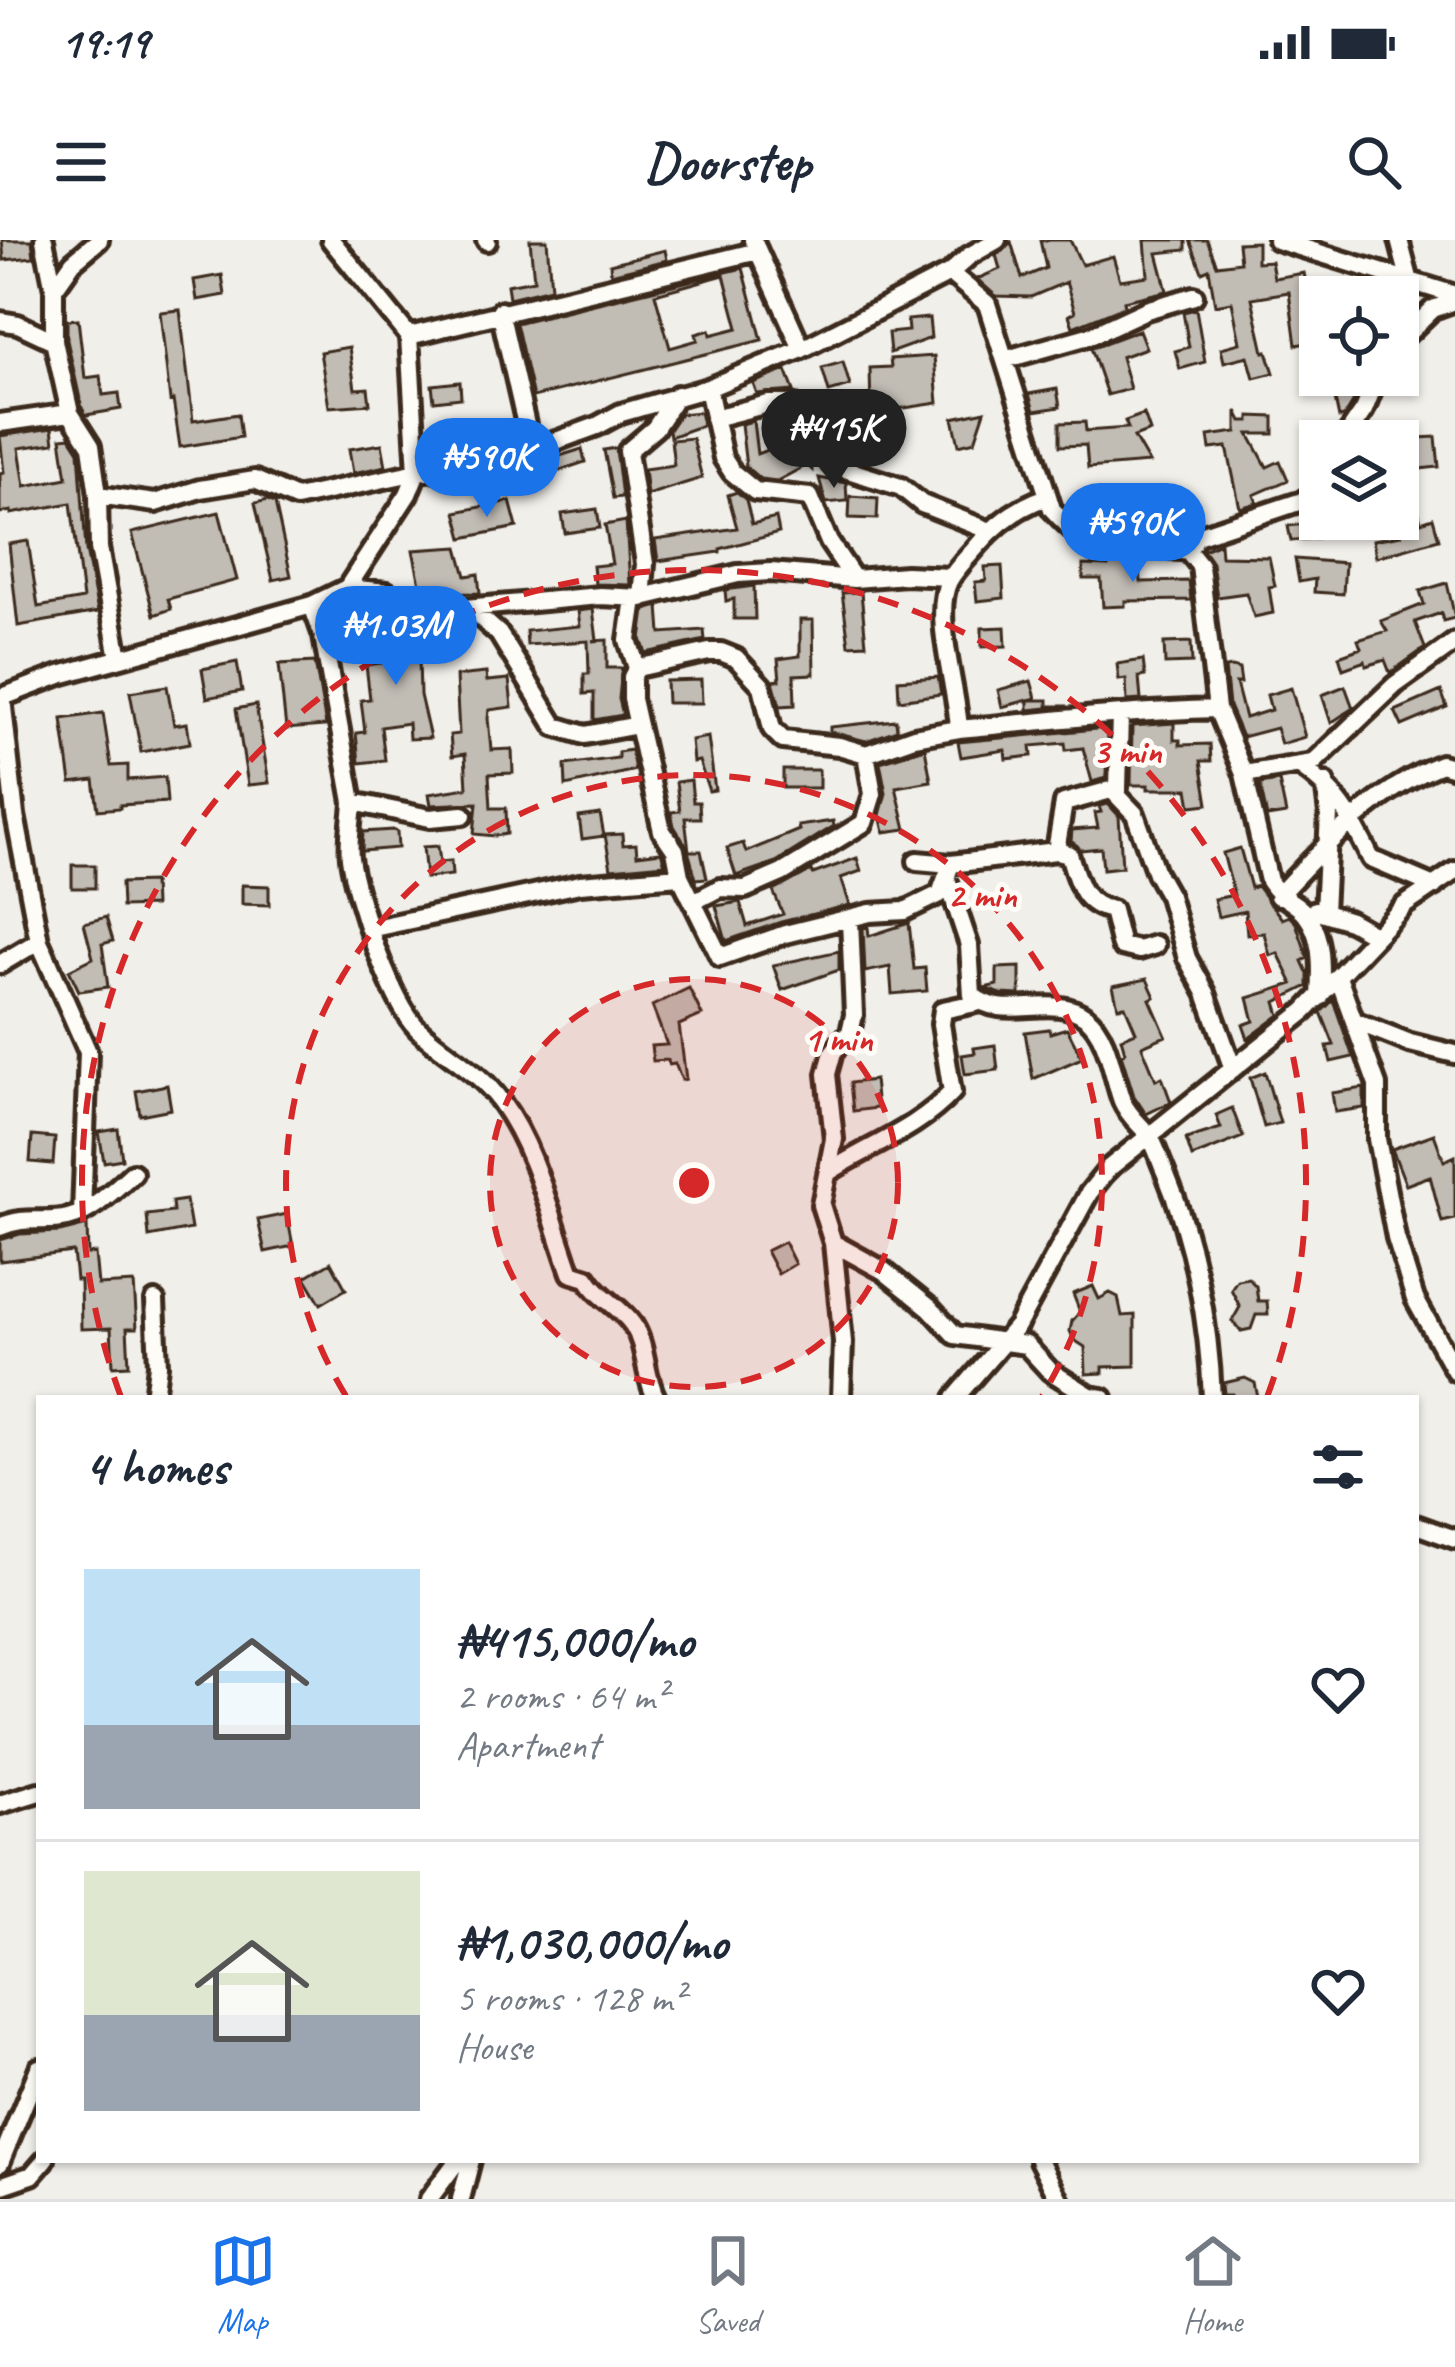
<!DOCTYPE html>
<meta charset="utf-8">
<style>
body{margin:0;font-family:Caveat,sans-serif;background:#f2f2f3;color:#1f2937;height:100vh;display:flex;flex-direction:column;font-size:45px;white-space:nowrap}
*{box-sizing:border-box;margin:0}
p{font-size:39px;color:#747a83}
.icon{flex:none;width:66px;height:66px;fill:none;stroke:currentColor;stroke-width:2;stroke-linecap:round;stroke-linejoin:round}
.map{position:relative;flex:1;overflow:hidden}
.side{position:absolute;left:36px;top:1155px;width:1383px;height:768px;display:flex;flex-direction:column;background:#fff;border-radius:0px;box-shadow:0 3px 9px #0004}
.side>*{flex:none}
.controls{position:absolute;left:1299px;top:36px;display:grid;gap:24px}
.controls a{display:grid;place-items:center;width:120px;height:120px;border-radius:0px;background:#fff;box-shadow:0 3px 9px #0004;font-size:60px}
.price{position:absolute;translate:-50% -102px;padding:0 27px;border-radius:42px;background:#1a73e8;color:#fff;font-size:39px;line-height:78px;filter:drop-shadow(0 3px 6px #0008)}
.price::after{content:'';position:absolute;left:50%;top:72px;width:36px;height:27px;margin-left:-18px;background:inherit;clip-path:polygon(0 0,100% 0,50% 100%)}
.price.current{background:#222;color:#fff}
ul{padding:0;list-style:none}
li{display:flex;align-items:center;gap:36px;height:300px;padding:0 48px}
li+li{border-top:3px solid #e0e1e3}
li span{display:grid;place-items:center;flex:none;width:336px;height:240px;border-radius:0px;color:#555}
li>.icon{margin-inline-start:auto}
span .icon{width:144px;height:144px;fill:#fffc;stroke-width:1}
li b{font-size:51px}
h2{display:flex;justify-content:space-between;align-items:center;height:144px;padding:0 48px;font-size:51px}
.status{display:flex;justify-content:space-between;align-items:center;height:84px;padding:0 60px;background:#fff;direction:ltr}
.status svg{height:33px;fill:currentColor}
header{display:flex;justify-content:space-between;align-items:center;height:156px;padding:0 48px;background:#fff;font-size:54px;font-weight:700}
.tabs{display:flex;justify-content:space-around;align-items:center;height:168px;border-top:3px solid #e0e1e3;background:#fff;font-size:33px;color:#747a83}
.tabs a{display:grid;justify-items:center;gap:6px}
.tabs .current{color:#1a73e8}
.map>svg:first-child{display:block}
.building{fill:#c1bcb4;stroke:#3b2a1e;stroke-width:3;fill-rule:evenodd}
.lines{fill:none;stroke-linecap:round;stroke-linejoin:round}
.minor-casing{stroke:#3b2a1e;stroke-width:26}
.minor{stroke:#fdfcf7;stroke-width:16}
.ring{fill:none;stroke:#d62828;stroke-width:6;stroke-dasharray:21 15}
.centre{fill:#d62828;stroke:#fdfcf7;stroke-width:6}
.ring-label{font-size:36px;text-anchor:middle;font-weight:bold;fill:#d62828;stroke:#fdfcf7;stroke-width:10;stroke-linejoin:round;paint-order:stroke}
</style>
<div class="status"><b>19:19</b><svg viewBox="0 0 49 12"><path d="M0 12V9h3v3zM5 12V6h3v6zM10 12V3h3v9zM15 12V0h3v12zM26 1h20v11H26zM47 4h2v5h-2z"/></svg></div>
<header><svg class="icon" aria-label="menu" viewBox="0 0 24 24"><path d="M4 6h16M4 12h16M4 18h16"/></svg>Doorstep<svg class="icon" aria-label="search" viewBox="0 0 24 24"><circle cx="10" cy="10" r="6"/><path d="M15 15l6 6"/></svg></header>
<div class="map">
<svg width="1455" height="1959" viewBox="0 0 1455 1959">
<rect width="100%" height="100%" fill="#f1efea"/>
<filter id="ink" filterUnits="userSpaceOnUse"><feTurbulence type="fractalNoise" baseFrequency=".00833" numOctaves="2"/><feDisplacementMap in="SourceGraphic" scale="24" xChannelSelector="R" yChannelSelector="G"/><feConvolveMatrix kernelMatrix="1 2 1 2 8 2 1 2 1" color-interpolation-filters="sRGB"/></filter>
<g filter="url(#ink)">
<path class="building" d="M2,0H32L34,17L4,20Z
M530,0H547L551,48L509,58L507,45L534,40Z
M1040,0H1070L1082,25L1113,16L1120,40L1148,36L1145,0H1186V10L1157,13L1167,51L1124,61L1125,66L1073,87L1069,75L1075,72L1066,42L1031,57L996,56L977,39L1000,29L996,15L1011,2L1022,38L1046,28Z
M1190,0H1207L1217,25L1240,22L1238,3L1257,2V22L1271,21L1274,38L1304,33L1318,101L1296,105L1289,52L1252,58L1264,112L1267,111L1274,133L1254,138L1248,116L1224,122L1221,108L1240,103L1232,62L1215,65L1209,29L1202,32Z
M665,10L667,20L611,34L610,24Z
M743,28L762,100L533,157L516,83ZM724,35L738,88L711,95L710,90L696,94L698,100L670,108L655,54Z
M222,35L225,55L197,60L194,40Z
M1196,69L1205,122L1180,129L1175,111L1189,107L1183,72Z
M180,70L193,181L238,174L241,197L180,207L173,160L170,161L160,72Z
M929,78L931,98L890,113L888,93L908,91L907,80Z
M78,79L85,138L100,136L103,155L119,153L121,169L86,175L82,168L67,100V80Z
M1139,90L1146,108L1121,117L1130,149L1107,155L1091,108Z
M349,107L355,149L368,148L370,164L329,167L320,112Z
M934,116L938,163L871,173L870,128L891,127L890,119Z
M843,122L850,146L829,152L822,128Z
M786,130L794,151L757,154L753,143Z
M1348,137L1355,159L1344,177L1339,178L1331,140Z
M460,142L461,158L434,161L432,145Z
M1057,149L1060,167L1034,171L1029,154Z
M985,171L975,201L959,205L953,178Z
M1237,171L1242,181H1250V176L1274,177V194H1249L1267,227L1280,221L1288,240L1254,255L1257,263L1240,268L1227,207L1210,209L1208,196L1237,192Z
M700,172L703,185L670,197L669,190L680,174Z
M1144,174L1150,191L1134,197L1149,223L1088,228L1086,205L1060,206V183L1085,182L1086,191L1128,188L1125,181Z
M859,175L863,190L835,196L832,180Z
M753,181L757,214L798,198L796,191L799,190L812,218V230L807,225L777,241L760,239L746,227L741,184Z
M52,188L54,203L19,208L25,246L67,238L61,198L70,197L79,211L86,310L98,372L18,386L9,304L28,301L38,367L83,359L71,263L11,274V271L0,273V233L4,232L0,196Z
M1436,197L1439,227L1419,229L1417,198Z
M692,198L702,238L647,255L644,229L674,225L671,200Z
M382,204L386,226L353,233L349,209Z
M616,208L622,257L613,258L604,210Z
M582,209L585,222L516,245L512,231Z
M819,238L846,243L847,261L826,263Z
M737,252L746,260L752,284L776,278L779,293L720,309V312L658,321L655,300L737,288L728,255Z
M850,256L878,258L877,279L849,278Z
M268,260L275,263L291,336L273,340L255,263Z
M510,261L517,287L463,298L456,272Z
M1417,267L1421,282L1433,278L1439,299L1376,317L1373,300L1401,295L1398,268Z
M597,269L600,288L565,293L562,274Z
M219,272L237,340L168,359L171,369L154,375L132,293Z
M626,281L630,345L595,344L593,326L612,324L605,285Z
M1332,281L1333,296L1291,301L1288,286Z
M1220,303L1221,316L1269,317L1275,346L1269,347L1273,373L1254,377L1246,353L1217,357L1212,323L1203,310Z
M458,307L466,336L478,334L480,353L422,354L413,310Z
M1295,319L1345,323L1343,354L1314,352L1315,339L1299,342Z
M1108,322H1140L1141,342L1189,341L1191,360L1125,361V366L1103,367L1101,339H1083V325L1108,326Z
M1002,326L1004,358L977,361L975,342L986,341L985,327Z
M1447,343L1455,378L1443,381L1441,373L1415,382L1425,408L1390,433L1385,420L1366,426L1365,421L1343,429L1339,416L1361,408L1358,400L1387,391L1381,381L1424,364L1420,351Z
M754,346L755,379H734V359L726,361L725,350Z
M861,352L866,404L849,405L842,353Z
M659,366L661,393L704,390L705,400L646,413L641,399L645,370Z
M593,369L597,400L592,401L607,400V428H622L619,459L623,475L594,480V453L584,454V434H589L588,401L527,405L526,391L580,386L578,371Z
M390,370L414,379L416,399L448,397L449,413L419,416L420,455L430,498L409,499L408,483L381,487L385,520L359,523L356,493L365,492L361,460L370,459L366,425L397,421L395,391L381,392L380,371Z
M800,380H813L814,434L794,435L795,465L780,466L773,441L780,440L778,419L800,416Z
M1005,387L1006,406L982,407V388Z
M1191,402L1192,423L1165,424L1164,403Z
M1143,420L1145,436L1139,437L1141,460L1127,461L1126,439L1119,440L1117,424Z
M237,422L242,451L207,458L202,429Z
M315,422L326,486L286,489L279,424Z
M1232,427L1239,429L1241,443H1236L1245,478L1271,470L1267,455L1291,448L1305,497L1281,504L1276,488L1242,497L1229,466L1225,428Z
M486,433L487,441L509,439L512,467L489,470L488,478L491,510L512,509L513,533L489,534L491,568H506L507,594L495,596L474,594L477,563L431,565L429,554L467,548L465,514L452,516L450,495L459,494L456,436Z
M938,437L941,454L899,460L898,440Z
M701,440L702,463H667L666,441Z
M1031,441L1036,458L1029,460H1048V466H1068L1028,470V460L1002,467L998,450Z
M167,446L174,485L187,483L190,503L141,512L130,452Z
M1345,446L1353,468L1331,483L1322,455Z
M1441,451L1447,467L1402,486L1395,471Z
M256,465L269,543L248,545L236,469Z
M103,473L111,526L128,525V540L165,537L167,562L120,565V568L98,570L94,540L71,543L62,479Z
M896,480L897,490L866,501L830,492V487Z
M1174,483V500H1180V505L1210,504L1211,521H1201L1208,564L1191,566L1188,549H1148V545H1131L1132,486Z
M1107,488L1106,538L1092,542L1083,508L1066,510L1065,503L1031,506L1032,516L1006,519L1005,510L961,517L958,502Z
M708,497L715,550L709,551L699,521L693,522L691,500Z
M925,508L931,541L896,547L906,589L884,592L880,575L886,553L880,522Z
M631,510L635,530L566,546L565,525L618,518V512Z
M783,530H819V548H783Z
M691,540L693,562H699L700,578H685L689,611H701L707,638L696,639L687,607L674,586L671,572L680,571L676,542Z
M1279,541L1286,574L1267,577L1260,544Z
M1108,564L1119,576L1122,627L1103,629L1101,608L1081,610L1071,601L1072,590L1098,588L1095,573L1101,572L1099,566Z
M600,574L604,596L582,599L579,577Z
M833,581L834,586L776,622L736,636L727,608L743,603L746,612L799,590L798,586Z
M393,590L397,592L398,608L362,611L363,592Z
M622,594L623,605L636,604L637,615L661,612L665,624L611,629L605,595Z
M438,606L440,622L451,621L452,635L426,638L423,607Z
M1240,608L1251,648L1257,646L1282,679L1289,676L1296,683L1308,718L1302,721L1308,734V746L1276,762L1280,775L1248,799L1243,785L1254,781L1248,758L1293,744L1278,713L1270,716L1264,693L1247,694L1245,671L1218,677L1214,659L1234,655L1223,613Z
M857,618L861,631L841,638L850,665L781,682L726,701L716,666L740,662L747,686L783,674L773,651L812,630L813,634Z
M72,625H95V648H72Z
M153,642L154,666L122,667L121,643Z
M242,645L269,646V665L242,664Z
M106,677L113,701L102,704L108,747L79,751L69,730L93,718L84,683Z
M909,683L914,729L925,728L927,751L892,754L890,727L865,732L863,688L868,687L869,696Z
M839,711V730L782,750L773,725Z
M1020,727V755L1001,754L984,748L997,745V728Z
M1147,739L1155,757L1150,759L1166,796L1142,806L1156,840L1162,837L1171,862L1146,874L1134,856L1121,814L1125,812L1121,798L1136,792L1125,766L1118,767L1113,746Z
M689,748L702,775L679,785L686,839L682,840L675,824L669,825L668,820L653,821L651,806L667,805L652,766Z
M1333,760L1353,817L1331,822L1327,806L1334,805L1321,772Z
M1067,788L1082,818L1033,839L1025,792L1049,789L1050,793Z
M995,805L998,830L965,834L962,815L975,813L974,808Z
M1265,832L1280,883L1264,887L1250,838Z
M874,840L877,868L853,871L850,843Z
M167,845L171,869L140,875L136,851Z
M1364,848V868L1335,872L1332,853Z
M1232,868L1243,897L1192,917L1186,899L1221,888L1216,875Z
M118,889L122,919L104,922L99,892Z
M1434,894L1444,921L1455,916V979L1442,982L1430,936L1406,945L1392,909Z
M32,896L55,898L53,924L30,922Z
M186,960L191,989L149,997L147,975L173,972L172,962Z
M287,974L293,1006L265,1012L258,980Z
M87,985L88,1014L95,1013L98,1045L134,1043L137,1088H127L129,1125L113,1126L111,1088L81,1089L80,1040H76L73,1012L0,1021V1000L20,994L60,992Z
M784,1002L795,1024L778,1034L766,1011Z
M331,1022L346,1049L321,1064L305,1037Z
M1248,1038L1256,1046L1258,1061H1267L1268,1075H1256L1251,1089L1241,1091L1232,1081L1240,1067L1231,1049L1237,1040Z
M1093,1046L1099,1059L1110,1053L1118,1057L1122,1076L1135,1075V1126L1103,1127V1133L1086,1134L1085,1107L1074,1100L1070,1091L1072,1081L1080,1072L1073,1054Z
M1245,1138L1255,1143L1258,1158H1235L1233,1154H1225L1224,1143Z"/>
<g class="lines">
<g class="minor-casing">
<path id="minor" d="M44,0L54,49
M99,0L73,22L54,49V101L70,173L91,206L98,255L155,263L200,249L255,240L296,258L417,232L409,96L331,0
M486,0L487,1
M753,0L802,109
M1277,0L1455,55
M1399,0L1409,38
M950,33L987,64L1052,269C1109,332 1118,301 1188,311L1200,326L1217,469L1244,534L1269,641C1278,655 1285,657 1297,666C1324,687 1322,727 1320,757
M500,71L532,211
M0,81L18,84L54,101
M409,96L758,11
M1398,103L1433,69L1455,61
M1007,119L1092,95L1146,70L1194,56
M708,148L723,218L732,232L755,251L810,257L829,302L854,339
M714,178L768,164H792L810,181L818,205L832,225L901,247L922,264L990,291
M0,183L70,173
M1343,201L1364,170L1378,135
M98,255L99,308L119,418
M1188,311L1197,296L1302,261L1320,249
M951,337L906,335L854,339L771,332L738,334L634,359L628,400L637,428L632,437V459L662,591L675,610L680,636L720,717L785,694L870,673L905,671L940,654L951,624
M347,348L387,352L405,365L454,369L600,356L642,358L645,324L628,211L655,188L677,155
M312,365L323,396L353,562L430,578L463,575
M470,368L499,394L555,486L585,495L638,485
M637,428L709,412H721L736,418L762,446L772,489L783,500L839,506L866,514L914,497L959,489C957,448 932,375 949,341C956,328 969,316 979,304C998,282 1020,266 1047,257
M0,458L60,435L312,365L347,348L408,254L417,232L499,222L597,186L621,173L708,148L802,109L950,33L969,16L997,0
M959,489C1046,481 1131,471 1217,469
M1300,526C1337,551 1352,579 1371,619L1434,646
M1244,534L1313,523L1395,445L1455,402
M1113,551L1135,574L1156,633L1169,656L1187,718L1206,753L1233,829
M353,562C352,580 348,600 350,618C355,657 391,762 418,789C445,815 479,830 501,862C536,910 551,978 571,1033L587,1038C599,1058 620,1066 633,1085C647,1107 644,1135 656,1158
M1056,611L1069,614C1077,640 1081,665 1112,670L1121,706L1139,710L1155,705
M917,621L951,624L1056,611L1064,563L1118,548L1120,475
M947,639L969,705L972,755C1005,784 1051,751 1086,777C1108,793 1113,837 1122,861C1129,877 1141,885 1150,897C1156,907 1160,921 1165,932C1194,1001 1209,1082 1212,1158
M1278,656C1327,603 1373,552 1441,524L1455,528
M695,661L720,648L745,649L782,633L864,583L873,554L866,514
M1315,670L1350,681L1375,695
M1324,672L1329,574L1325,542
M369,689L580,644L680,636
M39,701L88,812L82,973
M0,724L39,701L15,575L2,458
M1338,737L1377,845V899L1396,998L1415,1059L1455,1131
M1357,782L1410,803L1455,814
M829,932C871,905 918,889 952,852L941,784L943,770L980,762
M0,987C26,975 43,984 68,978C92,972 114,950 133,933
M833,1003L884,1031L930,1068L955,1095L1026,1105L1050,1131L1090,1156L1103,1158
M154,1158L158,1125L155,1061
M841,1158L843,1102L833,1003L821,965L834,899L827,834L833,812L850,792L854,775L850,680
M955,1158L1017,1086L1089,953L1109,928L1305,771L1405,665L1455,631
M1416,1285L1455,1299
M0,1564L39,1552
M1039,1920L1059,1959
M0,1923L39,1828
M0,1946L32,1935L45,1920
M429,1959L458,1920
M461,1959L471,1920"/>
</g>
<use href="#minor" class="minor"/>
</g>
</g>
<circle cx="694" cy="943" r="204" fill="#d62828" fill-opacity=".12"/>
<g class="ring">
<circle cx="694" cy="943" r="204"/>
<path d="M346 1156A408 408 0 1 1 1042 1156"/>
<path d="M121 1157A612 612 0 1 1 1267 1157"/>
</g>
<circle cx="694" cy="943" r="18" class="centre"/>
<g class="ring-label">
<text x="1127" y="523">3 min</text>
<text x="982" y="667">2 min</text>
<text x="838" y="811">1 min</text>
</g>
</svg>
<div class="controls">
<a><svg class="icon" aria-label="locate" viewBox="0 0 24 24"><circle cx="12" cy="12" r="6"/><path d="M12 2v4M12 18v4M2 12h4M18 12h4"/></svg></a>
<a><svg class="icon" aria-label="layers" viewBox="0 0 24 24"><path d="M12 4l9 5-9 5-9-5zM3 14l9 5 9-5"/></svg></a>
</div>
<b class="price current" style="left:834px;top:251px">₦415K</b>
<b class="price" style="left:487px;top:280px">₦590K</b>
<b class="price" style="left:1133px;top:345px">₦590K</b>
<b class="price" style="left:396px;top:448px">₦1.03M</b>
<section class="side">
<h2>4 homes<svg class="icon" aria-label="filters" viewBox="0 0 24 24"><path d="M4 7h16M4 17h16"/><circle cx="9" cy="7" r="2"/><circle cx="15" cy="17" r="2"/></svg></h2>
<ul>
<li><span style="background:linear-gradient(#bfe0f5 65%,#9aa5b1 0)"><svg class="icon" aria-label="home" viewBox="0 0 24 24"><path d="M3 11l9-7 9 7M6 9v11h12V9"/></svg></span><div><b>₦415,000/mo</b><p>2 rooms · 64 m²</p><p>Apartment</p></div><svg class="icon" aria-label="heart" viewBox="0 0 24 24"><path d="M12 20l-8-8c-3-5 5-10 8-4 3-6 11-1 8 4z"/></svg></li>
<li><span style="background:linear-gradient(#dfe7d0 60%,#9aa5b1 0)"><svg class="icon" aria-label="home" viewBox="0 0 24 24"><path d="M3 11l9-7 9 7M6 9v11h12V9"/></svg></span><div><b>₦1,030,000/mo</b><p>5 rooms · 128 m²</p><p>House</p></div><svg class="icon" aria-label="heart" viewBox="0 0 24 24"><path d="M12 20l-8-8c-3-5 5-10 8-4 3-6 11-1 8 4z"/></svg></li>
</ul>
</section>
</div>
<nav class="tabs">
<a class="current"><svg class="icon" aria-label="map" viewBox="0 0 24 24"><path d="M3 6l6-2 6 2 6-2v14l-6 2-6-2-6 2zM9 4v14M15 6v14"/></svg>Map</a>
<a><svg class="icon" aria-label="saved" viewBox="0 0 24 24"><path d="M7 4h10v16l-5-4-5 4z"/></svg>Saved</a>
<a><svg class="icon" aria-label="home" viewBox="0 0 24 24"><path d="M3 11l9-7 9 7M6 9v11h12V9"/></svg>Home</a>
</nav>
